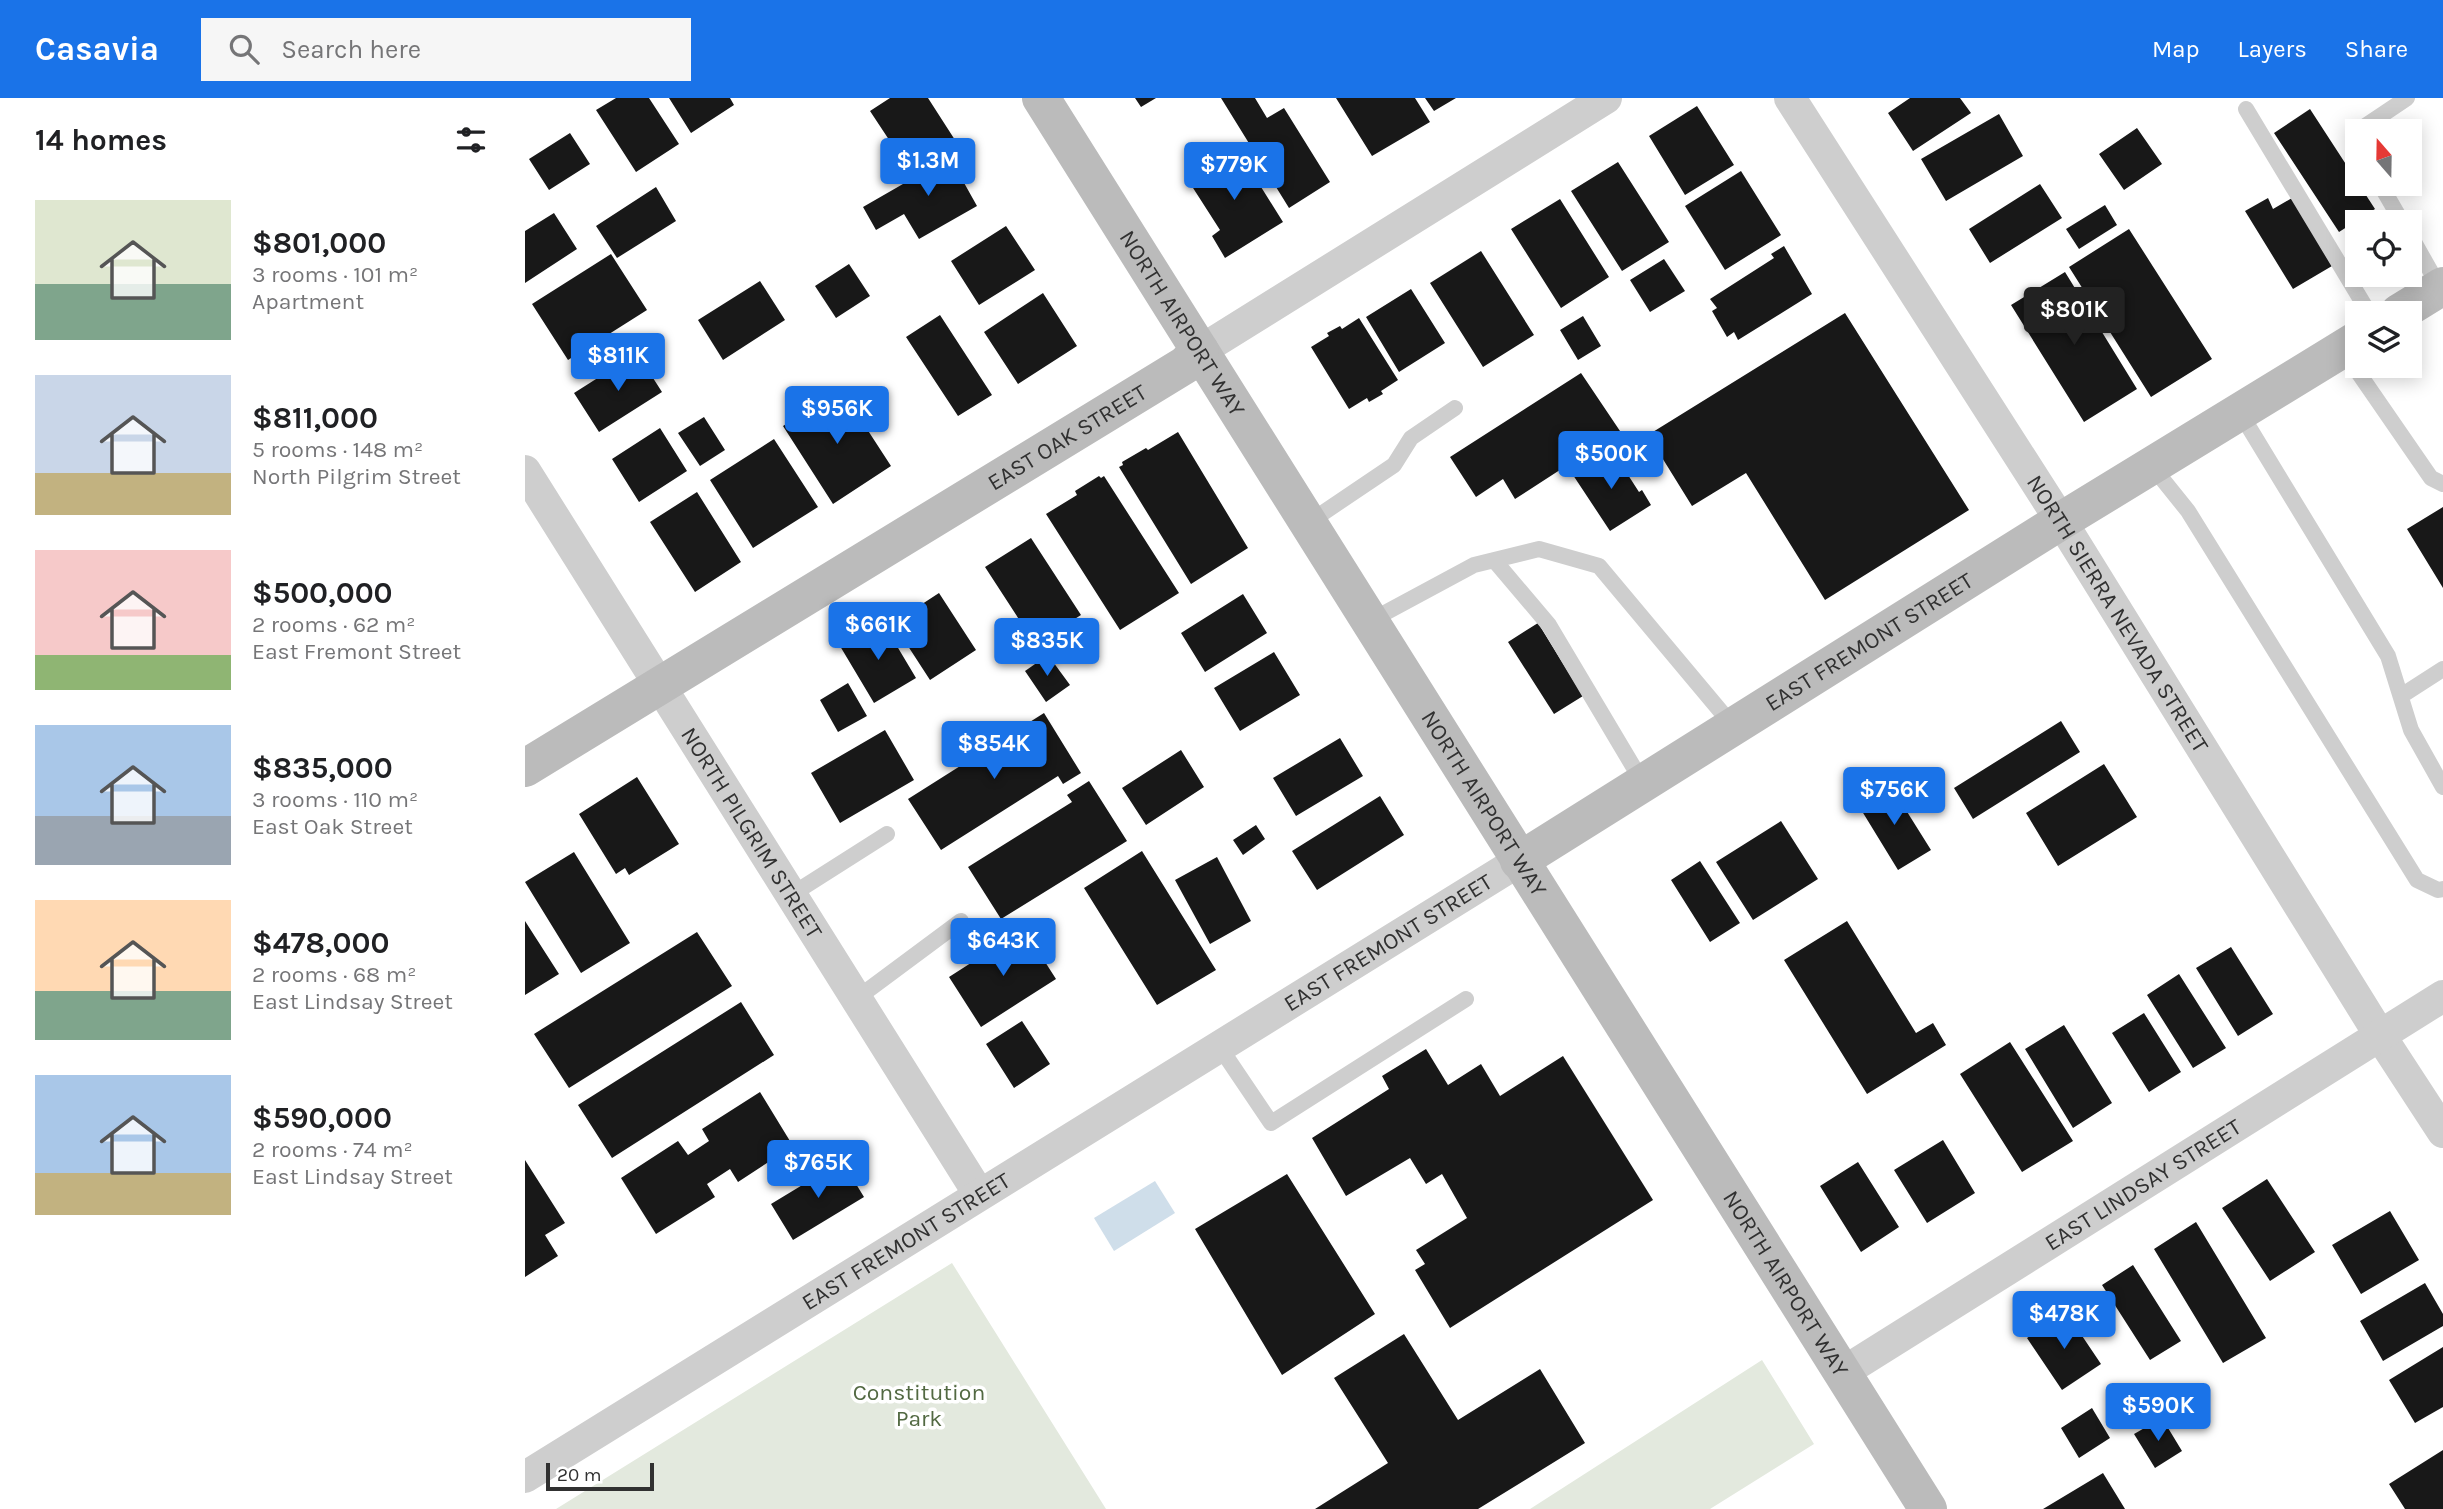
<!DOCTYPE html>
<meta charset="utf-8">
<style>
body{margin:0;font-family:Karla,sans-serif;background:#f6f6f6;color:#202124;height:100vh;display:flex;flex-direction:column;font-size:26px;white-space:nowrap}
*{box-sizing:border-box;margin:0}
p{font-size:23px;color:#757577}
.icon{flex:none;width:38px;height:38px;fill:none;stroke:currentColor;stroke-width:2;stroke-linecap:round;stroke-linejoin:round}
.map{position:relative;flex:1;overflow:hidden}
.drawer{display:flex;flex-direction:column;background:#fff;width:525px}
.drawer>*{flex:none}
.needle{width:46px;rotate:340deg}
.fabs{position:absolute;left:1820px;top:21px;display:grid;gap:14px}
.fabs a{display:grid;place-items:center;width:77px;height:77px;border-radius:0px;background:#fff;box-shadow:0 4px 18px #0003;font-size:35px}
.scale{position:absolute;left:21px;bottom:18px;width:108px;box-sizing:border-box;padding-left:7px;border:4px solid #313131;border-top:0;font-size:19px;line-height:24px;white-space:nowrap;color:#313131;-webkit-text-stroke:5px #fff;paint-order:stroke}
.price{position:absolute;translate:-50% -60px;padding:0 16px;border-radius:7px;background:#1a73e8;color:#fff;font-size:23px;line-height:46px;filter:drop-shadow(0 2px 4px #0008)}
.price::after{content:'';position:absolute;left:50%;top:42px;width:21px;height:16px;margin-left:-10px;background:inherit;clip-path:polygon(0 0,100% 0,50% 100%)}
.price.on{background:#222;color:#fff}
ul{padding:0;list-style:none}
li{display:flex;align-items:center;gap:21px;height:175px;padding:0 35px}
li span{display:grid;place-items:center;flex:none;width:196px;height:140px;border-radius:0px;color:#555}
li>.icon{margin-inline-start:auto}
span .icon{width:84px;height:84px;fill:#fffc;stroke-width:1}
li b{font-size:30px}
h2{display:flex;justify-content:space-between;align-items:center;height:84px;padding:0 35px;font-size:30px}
header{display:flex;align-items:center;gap:42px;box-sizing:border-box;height:98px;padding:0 35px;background:#1a73e8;color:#fff}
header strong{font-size:33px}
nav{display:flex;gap:38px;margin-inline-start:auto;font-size:24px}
.search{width:490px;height:63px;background:#f6f6f6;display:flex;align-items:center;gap:18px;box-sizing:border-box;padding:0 24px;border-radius:0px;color:#757577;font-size:26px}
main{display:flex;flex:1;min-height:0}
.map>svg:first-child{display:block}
.green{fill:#e3e9de}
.water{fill:#cfdeea}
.building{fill:#181818}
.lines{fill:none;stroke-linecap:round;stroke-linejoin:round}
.lane{stroke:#cecece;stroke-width:16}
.street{stroke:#cecece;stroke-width:32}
.secondary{stroke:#bbb;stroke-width:38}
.labels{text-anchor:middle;stroke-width:7;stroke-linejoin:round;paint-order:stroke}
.street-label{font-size:23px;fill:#313131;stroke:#fff}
.park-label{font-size:23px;fill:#526942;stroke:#fff}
</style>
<header>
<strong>Casavia</strong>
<div class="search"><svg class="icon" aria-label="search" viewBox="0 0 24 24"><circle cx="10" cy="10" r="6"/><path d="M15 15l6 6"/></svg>Search here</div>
<nav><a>Map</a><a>Layers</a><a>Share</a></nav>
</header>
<main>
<section class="drawer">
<h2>14 homes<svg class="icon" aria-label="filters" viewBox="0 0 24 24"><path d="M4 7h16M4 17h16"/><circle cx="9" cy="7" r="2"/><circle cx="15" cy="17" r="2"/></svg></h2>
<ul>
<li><span style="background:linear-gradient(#dfe7d0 60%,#7fa58c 0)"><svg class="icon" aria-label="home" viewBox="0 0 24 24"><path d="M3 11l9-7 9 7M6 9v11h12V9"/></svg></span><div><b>$801,000</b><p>3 rooms · 101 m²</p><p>Apartment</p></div></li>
<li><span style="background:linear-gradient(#c9d6e8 70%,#c2b280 0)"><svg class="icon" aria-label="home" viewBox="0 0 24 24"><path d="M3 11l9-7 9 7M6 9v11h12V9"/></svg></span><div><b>$811,000</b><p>5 rooms · 148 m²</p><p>North Pilgrim Street</p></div></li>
<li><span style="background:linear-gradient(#f6c9c9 75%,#8fb573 0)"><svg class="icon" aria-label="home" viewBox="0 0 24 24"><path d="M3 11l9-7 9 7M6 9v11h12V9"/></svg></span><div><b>$500,000</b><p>2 rooms · 62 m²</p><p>East Fremont Street</p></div></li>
<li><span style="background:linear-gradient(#a9c7e8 65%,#9aa5b1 0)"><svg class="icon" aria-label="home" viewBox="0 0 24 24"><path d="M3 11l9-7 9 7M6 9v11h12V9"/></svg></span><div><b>$835,000</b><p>3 rooms · 110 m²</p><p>East Oak Street</p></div></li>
<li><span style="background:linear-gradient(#ffd9b3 65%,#7fa58c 0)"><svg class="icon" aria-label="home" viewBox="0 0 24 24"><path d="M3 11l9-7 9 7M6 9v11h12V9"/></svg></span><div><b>$478,000</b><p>2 rooms · 68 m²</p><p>East Lindsay Street</p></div></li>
<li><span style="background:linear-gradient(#a9c7e8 70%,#c2b280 0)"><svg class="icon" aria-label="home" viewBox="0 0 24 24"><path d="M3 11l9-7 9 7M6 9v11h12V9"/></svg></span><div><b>$590,000</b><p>2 rooms · 74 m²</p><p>East Lindsay Street</p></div></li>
</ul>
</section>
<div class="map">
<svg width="1918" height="1411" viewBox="0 0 1918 1411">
<rect width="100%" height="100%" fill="#fff"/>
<path class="green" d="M427,1165L581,1411H31Z
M1237,1262L1289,1346L1185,1411H1005Z"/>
<path class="water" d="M630,1083L650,1115L589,1153L569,1120Z"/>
<path class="building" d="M91,0H124L154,46L111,74L71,12Z
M144,0H205L209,7L166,35Z
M365,0H403L430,42L384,72L345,13Z
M610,0H631L616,9Z
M696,0H730L742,20L759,10L805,84L764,110Z
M811,0H890L905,24L847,58Z
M900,0H931L909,13Z
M1385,0H1435L1446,15L1388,53L1363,15Z
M1172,8L1209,67L1160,97L1124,38Z
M1785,11L1850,111L1814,134L1749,35Z
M1474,16L1498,58L1421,103L1396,61Z
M1612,30L1637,66L1599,92L1574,56Z
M45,35L65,66L24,92L4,61Z
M711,49L758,124L700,160L687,138L695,132L661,79Z
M437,52L450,75L438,83L452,108L394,141L379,116L351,132L338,109Z
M1093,64L1144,144L1097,173L1046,93Z
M1216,73L1256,137L1200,172L1160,108Z
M1515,86L1537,120L1465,165L1444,131Z
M131,89L151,123L92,160L71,128Z
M1743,100L1748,111L1767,100L1807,168L1768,191L1720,113Z
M1035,101L1084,179L1036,210L986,131Z
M1580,107L1592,127L1554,151L1541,131Z
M29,115L52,151L0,185V133Z
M481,128L510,172L454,207L426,163Z
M1604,131L1687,261L1626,299L1544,169Z
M1259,148L1287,196L1213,242L1209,234L1202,239L1187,213L1192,210L1185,201L1249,160L1246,156Z
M956,153L1009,237L958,269L905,185Z
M86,156L122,212L43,262L7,206Z
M1139,161L1160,193L1125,214L1105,182Z
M324,166L345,198L311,220L290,188Z
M1540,174L1612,291L1559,324L1486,207Z
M235,183L260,222L198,262L173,222Z
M886,191L920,245L874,274L841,219Z
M518,195L552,248L493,286L459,234Z
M1320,215L1444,412L1300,502L1221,375L1167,408L1123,337Z
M415,217L467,297L433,318L381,239Z
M1058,218L1076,248L1053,262L1035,232Z
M834,220L873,282L856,293L858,296L844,304L842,300L824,311L786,249L804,238L802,235L815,228L817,231Z
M112,255L137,294L74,334L49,295Z
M1056,275L1095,333L990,401L978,381L951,399L925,359Z
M316,291L366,368L308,406L258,328Z
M179,319L200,352L175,368L153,335Z
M135,330L162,373L114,404L87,361Z
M653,334L723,450L666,486L594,369L598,367L597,364L621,350L623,352Z
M249,341L293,409L228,450L185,382Z
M1087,352L1114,394L1117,392L1126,407L1085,433L1048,377Z
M574,378L576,380L579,378L654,495L595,532L521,416L552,397L550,393Z
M172,394L216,464L170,494L125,424Z
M1918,409V490L1882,431Z
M506,440L556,517L510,546L460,469Z
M414,495L451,552L405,582L368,525Z
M718,496L742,535L680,574L656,535Z
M357,523L391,580L349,605L315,548Z
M1013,525L1058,598L1029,616L983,544Z
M749,554L775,597L715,633L689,590Z
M523,557L545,587L521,604L500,573Z
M323,585L342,618L313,634L295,602Z
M519,615L556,675L538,686L533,678L416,752L383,701Z
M1536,623L1555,654L1448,721L1429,690Z
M360,632L389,682L315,725L286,675Z
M815,640L838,678L771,718L748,680Z
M656,652L679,689L621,727L597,690Z
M1579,666L1612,719L1533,768L1501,715Z
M112,679L154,746L104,777L100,770L91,776L54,716Z
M564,683L602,743L476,821L443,769L547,704L542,697Z
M1364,685L1406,752L1373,772L1332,705Z
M855,698L879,737L792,792L767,753Z
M1256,723L1293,781L1228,822L1191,764Z
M731,727L740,741L718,757L708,742Z
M617,753L691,872L632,907L559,790Z
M49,754L105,845L56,875L0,784Z
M692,759L726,823L685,846L650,782Z
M1175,763L1215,825L1185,844L1146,782Z
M0,823L34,876L0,897Z
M1322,823L1391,935L1408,925L1421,947L1342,996L1259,862Z
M499,831L531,881L456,929L424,879Z
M172,834L207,888L44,990L9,936Z
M1706,849L1748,916L1713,938L1671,870Z
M1654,876L1701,950L1668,970L1622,897Z
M216,904L249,957L87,1060L53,1007Z
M1619,915L1656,974L1624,994L1587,935Z
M497,923L525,966L489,990L461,946Z
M1539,927L1587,1005L1548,1030L1500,951Z
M1485,944L1548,1043L1497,1074L1435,976Z
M901,951L923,987L956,966L975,998L1038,958L1128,1102L925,1230L890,1172L900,1166L891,1152L942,1120L917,1076L901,1086L885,1060L821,1098L787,1040L864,991L857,978Z
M235,994L268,1048L213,1084L205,1071L182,1086L190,1099L131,1136L96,1080L153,1043L163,1057L184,1043L177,1031Z
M1418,1042L1450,1095L1402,1125L1369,1072Z
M0,1062L40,1125L20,1137L33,1158L0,1179Z
M317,1063L339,1099L268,1142L246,1106Z
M1333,1064L1374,1129L1336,1154L1295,1088Z
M762,1076L850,1216L757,1277L670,1131Z
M1742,1081L1790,1154L1745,1183L1697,1110Z
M1865,1113L1894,1162L1836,1196L1807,1147Z
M1671,1124L1741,1240L1698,1265L1629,1151Z
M1608,1167L1656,1243L1625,1262L1577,1187Z
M1900,1185L1918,1216V1228L1858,1263L1835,1223Z
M1541,1214L1576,1266L1537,1292L1502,1240Z
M879,1236L933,1322L1015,1271L1060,1345L953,1411H790L863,1365L809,1280Z
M1918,1249V1309L1890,1325L1864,1282Z
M1567,1310L1585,1340L1554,1360L1536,1330Z
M1637,1320L1657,1353L1630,1370L1609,1336Z
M1918,1352V1411H1880L1864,1386Z
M1578,1375L1600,1411H1518Z"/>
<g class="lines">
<path class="lane" d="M1721,11L1844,215
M1833,33L1882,0
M1855,86L1877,124
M1885,137L1915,190
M1817,251L1906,380L1918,386
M1714,313L1863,558L1886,632L1918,689
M1626,367L1663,413L1892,782L1913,792L1918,791
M783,425L869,367L886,340L930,310
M969,462L1024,527L1118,685
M845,523L949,467L1014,451L1074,468L1208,628
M1876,598L1918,571
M266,797L362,736
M331,901L436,823
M694,948L746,1025L941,901"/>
<g class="street">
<path id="s1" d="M1265,0L1536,423L1856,939L1918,1034"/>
<path d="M675,253L1081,0"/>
<path id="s2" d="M0,373L454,1096"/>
<path id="s3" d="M1317,1275L1918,898"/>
<path id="s4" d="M0,1379L994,763"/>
</g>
<g class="secondary">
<path id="s5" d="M516,0L1403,1411"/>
<path d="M1874,215L1918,188"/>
<path id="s6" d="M0,670L660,267L675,253"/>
<path id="s7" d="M994,763L1536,423L1832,242"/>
</g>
</g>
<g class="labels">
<g class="street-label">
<text dy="8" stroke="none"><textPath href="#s5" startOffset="266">NORTH AIRPORT WAY</textPath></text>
<text dy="8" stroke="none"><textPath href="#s6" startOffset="635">EAST OAK STREET</textPath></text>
<text dy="8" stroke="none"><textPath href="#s1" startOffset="611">NORTH SIERRA NEVADA STREET</textPath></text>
<text dy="8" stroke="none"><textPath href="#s7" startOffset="413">EAST FREMONT STREET</textPath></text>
<text dy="8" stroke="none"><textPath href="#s5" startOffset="833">NORTH AIRPORT WAY</textPath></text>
<text dy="8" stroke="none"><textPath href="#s2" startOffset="427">NORTH PILGRIM STREET</textPath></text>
<text dy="8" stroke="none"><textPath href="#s4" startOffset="1015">EAST FREMONT STREET</textPath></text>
<text dy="8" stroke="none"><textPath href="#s3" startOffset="355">EAST LINDSAY STREET</textPath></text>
<text dy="8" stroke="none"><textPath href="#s4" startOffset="448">EAST FREMONT STREET</textPath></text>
<text dy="8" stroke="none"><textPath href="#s5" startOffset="1400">NORTH AIRPORT WAY</textPath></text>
</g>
<g class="park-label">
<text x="394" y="1302">Constitution<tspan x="394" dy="26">Park</tspan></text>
</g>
</g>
</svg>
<div class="fabs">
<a><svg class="needle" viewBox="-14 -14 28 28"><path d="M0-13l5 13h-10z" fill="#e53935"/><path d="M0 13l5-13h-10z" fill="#757577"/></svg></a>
<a><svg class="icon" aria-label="locate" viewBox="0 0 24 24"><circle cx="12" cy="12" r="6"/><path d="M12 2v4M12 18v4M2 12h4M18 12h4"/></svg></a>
<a><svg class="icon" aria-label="layers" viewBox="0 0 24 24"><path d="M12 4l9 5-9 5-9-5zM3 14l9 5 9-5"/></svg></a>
</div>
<div class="scale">20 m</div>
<b class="price" style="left:403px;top:100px">$1.3M</b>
<b class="price" style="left:709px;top:104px">$779K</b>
<b class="price on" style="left:1549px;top:249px">$801K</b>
<b class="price" style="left:93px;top:295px">$811K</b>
<b class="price" style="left:312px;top:348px">$956K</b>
<b class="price" style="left:1086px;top:393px">$500K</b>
<b class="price" style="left:353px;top:564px">$661K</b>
<b class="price" style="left:522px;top:580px">$835K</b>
<b class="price" style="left:469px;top:683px">$854K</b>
<b class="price" style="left:1369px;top:729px">$756K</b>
<b class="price" style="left:478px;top:880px">$643K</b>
<b class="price" style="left:293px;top:1102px">$765K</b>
<b class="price" style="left:1539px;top:1253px">$478K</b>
<b class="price" style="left:1633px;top:1345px">$590K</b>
</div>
</main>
